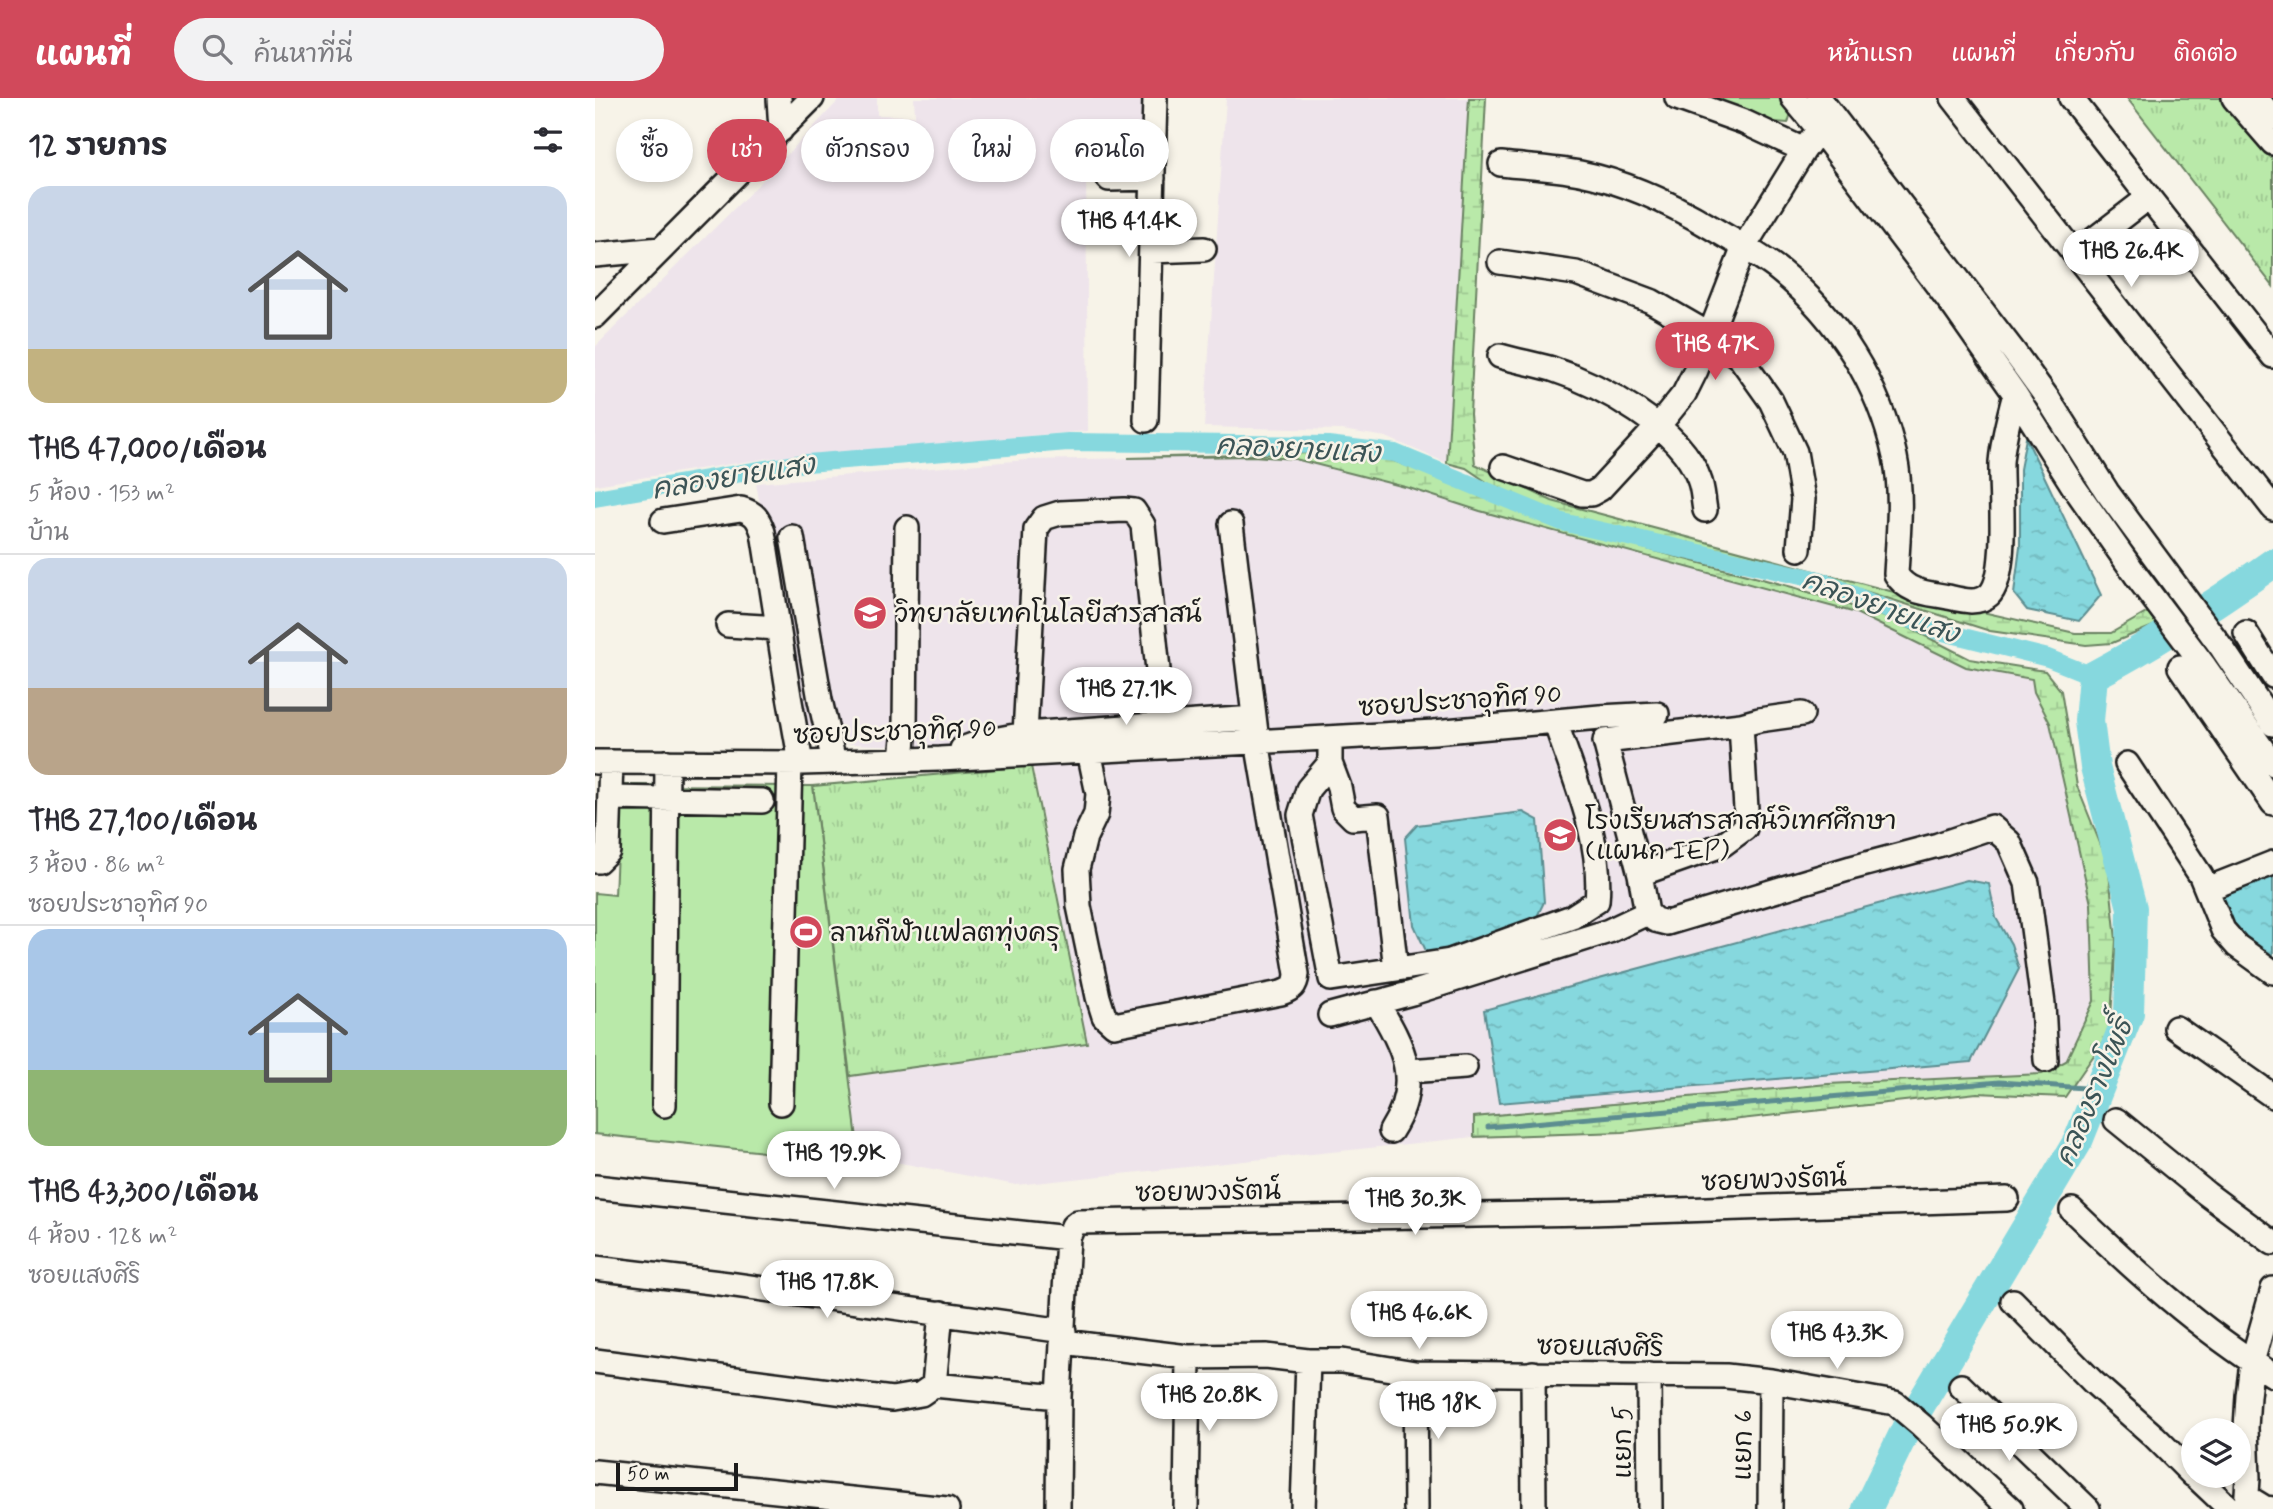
<!DOCTYPE html>
<html lang="th">
<meta charset="utf-8">
<style>
body{margin:0;font-family:Mynerve,"Playpen Sans Thai",sans-serif;background:#f2f2f3;color:#2b2b33;height:100vh;display:flex;flex-direction:column;font-size:26px;white-space:nowrap}
*{box-sizing:border-box;margin:0}
p{font-size:23px;color:#7c7c81}
.icon{flex:none;width:38px;height:38px;fill:none;stroke:currentColor;stroke-width:2;stroke-linecap:round;stroke-linejoin:round}
.map{position:relative;flex:1;overflow:hidden}
.side{display:flex;flex-direction:column;background:#fff;width:595px}
.side>*{flex:none}
.guide{position:absolute;left:21px;top:21px;width:665px;height:63px;display:flex;gap:14px}
.buttons{position:absolute;left:1586px;top:1320px;display:grid;gap:14px}
.buttons a{display:grid;place-items:center;width:70px;height:70px;border-radius:50%;background:#fff;box-shadow:0 4px 10px #0003;font-size:35px}
.scale{position:absolute;left:21px;bottom:18px;width:122px;box-sizing:border-box;padding-left:7px;border:4px solid #1c1c1c;border-top:0;font-size:19px;line-height:24px;white-space:nowrap;color:#1c1c1c;-webkit-text-stroke:5px #f7f3e8;paint-order:stroke}
.price{position:absolute;translate:-50% -60px;padding:0 16px;border-radius:24px;background:#fff;color:#222;font-size:23px;line-height:46px;filter:drop-shadow(0 2px 4px #0008)}
.price::after{content:'';position:absolute;left:50%;top:42px;width:21px;height:16px;margin-left:-10px;background:inherit;clip-path:polygon(0 0,100% 0,50% 100%)}
.price.current{background:#d1495b;color:#fff}
ul{padding:0;list-style:none}
li{display:grid;align-content:center;gap:14px;height:371px;padding:0 28px}
li+li{border-top:2px solid #e1e1e2}
li span{display:grid;place-items:center;height:217px;border-radius:21px;color:#555}
li>.icon{margin-inline-start:auto}
span .icon{width:126px;height:126px;fill:#fffc;stroke-width:1}
li b{font-size:30px}
h2{display:flex;justify-content:space-between;align-items:center;height:84px;padding:0 28px;font-size:30px}
.chip{padding:0 24px;border-radius:32px;background:#fff;box-shadow:0 4px 10px #0003;font-size:24px;line-height:63px}
.chip.current{background:#d1495b;color:#fff}
header{display:flex;align-items:center;gap:42px;box-sizing:border-box;height:98px;padding:0 35px;background:#d1495b;color:#fff}
header strong{font-size:33px}
nav{display:flex;gap:38px;margin-inline-start:auto;font-size:24px}
.search{width:490px;height:63px;background:#f2f2f3;display:flex;align-items:center;gap:18px;box-sizing:border-box;padding:0 24px;border-radius:38px;color:#7c7c81;font-size:26px}
main{display:flex;flex:1;min-height:0}
.map>svg:first-child{display:block}
.built{fill:#eee4eb}
.grass{fill:url(#grass-tufts);stroke:#6a8262;stroke-width:2}
.wetland{fill:url(#wetland-marsh);stroke:#6a8262;stroke-width:2}
.green{fill:#b9e9a9;stroke:#6a8262;stroke-width:2}
.water{fill:url(#water-ripples);stroke:#5c8d90;stroke-width:2}
.lines{fill:none;stroke-linecap:round;stroke-linejoin:round}
.stream{stroke:#5c8d90;stroke-width:5}
.canal{stroke:#86d8de;stroke-width:18}
.river{stroke:#86d8de;stroke-width:30}
.minor-casing{stroke:#1c1c1c;stroke-width:28}
.minor{stroke:#f7f3e8;stroke-width:23}
.labels{text-anchor:middle;stroke-width:5;stroke-linejoin:round;paint-order:stroke}
.poi-label{font-size:26px;fill:#1c1c1c;stroke:#f7f3e8;text-anchor:start}
.street-label{font-size:26px;fill:#1c1c1c;stroke:#f7f3e8}
.water-label{font-size:28px;font-style:italic;fill:#3c5456;stroke:#f7f3e8}
</style>
<header>
<strong>แผนที่</strong>
<div class="search"><svg class="icon" aria-label="search" viewBox="0 0 24 24"><circle cx="10" cy="10" r="6"/><path d="M15 15l6 6"/></svg>ค้นหาที่นี่</div>
<nav><a>หน้าแรก</a><a>แผนที่</a><a>เกี่ยวกับ</a><a>ติดต่อ</a></nav>
</header>
<main>
<section class="side">
<h2>12 รายการ<svg class="icon" aria-label="filters" viewBox="0 0 24 24"><path d="M4 7h16M4 17h16"/><circle cx="9" cy="7" r="2"/><circle cx="15" cy="17" r="2"/></svg></h2>
<ul>
<li><span style="background:linear-gradient(#c9d6e8 75%,#c2b280 0)"><svg class="icon" aria-label="home" viewBox="0 0 24 24"><path d="M3 11l9-7 9 7M6 9v11h12V9"/></svg></span><div><b>THB 47,000/เดือน</b><p>5 ห้อง · 153 m²</p><p>บ้าน</p></div></li>
<li><span style="background:linear-gradient(#c9d6e8 60%,#b9a48a 0)"><svg class="icon" aria-label="home" viewBox="0 0 24 24"><path d="M3 11l9-7 9 7M6 9v11h12V9"/></svg></span><div><b>THB 27,100/เดือน</b><p>3 ห้อง · 86 m²</p><p>ซอยประชาอุทิศ 90</p></div></li>
<li><span style="background:linear-gradient(#a9c7e8 65%,#8fb573 0)"><svg class="icon" aria-label="home" viewBox="0 0 24 24"><path d="M3 11l9-7 9 7M6 9v11h12V9"/></svg></span><div><b>THB 43,300/เดือน</b><p>4 ห้อง · 128 m²</p><p>ซอยแสงศิริ</p></div></li>
</ul>
</section>
<div class="map">
<svg width="1678" height="1411" viewBox="0 0 1678 1411">
<defs>
<pattern id="grass-tufts" width="24" height="20" patternUnits="userSpaceOnUse" patternTransform="scale(1.75)"><rect width="24" height="20" fill="#b9e9a9"/><path d="M3 7l-1-3M5 7V3M7 7l1-3M15 17l-1-3M17 17v-4M19 17l1-3" fill="none" stroke="#9ec791"/></pattern>
<pattern id="wetland-marsh" width="20" height="14" patternUnits="userSpaceOnUse" patternTransform="scale(1.75)"><rect width="20" height="14" fill="#b9e9a9"/><path d="M1 5h8M5 5V1M11 12h8M15 12V8" fill="none" stroke="#9ec791"/></pattern>
<pattern id="water-ripples" width="26" height="14" patternUnits="userSpaceOnUse" patternTransform="scale(1.75)"><rect width="26" height="14" fill="#86d8de"/><path d="M2 4q2-2 4 0t4 0M15 11q2-2 4 0t4 0" fill="none" stroke="#73b9be"/></pattern>
</defs>
<rect width="100%" height="100%" fill="#f7f3e8"/>
<filter id="ink" filterUnits="userSpaceOnUse"><feTurbulence type="fractalNoise" baseFrequency=".0143" numOctaves="2"/><feDisplacementMap in="SourceGraphic" scale="14" xChannelSelector="R" yChannelSelector="G"/><feConvolveMatrix kernelMatrix="1 2 1 2 8 2 1 2 1" color-interpolation-filters="sRGB"/></filter>
<g filter="url(#ink)">
<path class="built" d="M246,0H282V17L320,18L319,0H547L544,59L491,60L493,333L175,360L0,387V249L171,79Z
M631,0H874L852,365L791,339L747,332L609,329Z
M658,358L700,361L814,390L885,413L1261,515L1371,569L1437,581L1439,594L1455,625L1496,806L1499,903L1471,963L1447,976L1233,986L879,1019V1039L421,1087L264,1057L255,978L492,945L434,649L357,650L208,644L161,385L431,362Z"/>
<path class="grass" d="M1532,0H1626L1678,62V188Z
M436,668L492,945L255,978L218,688Z"/>
<path class="wetland" d="M874,0H891L875,316L880,366L957,403L1295,493L1480,535H1516L1553,514L1563,526L1517,545L1491,547L1395,533L1251,487L954,416L899,389L871,370L852,365Z
M720,355H769L799,363L976,431L1201,490L1299,522L1375,561L1450,573L1466,593L1482,688L1513,765L1521,842L1515,934L1470,999L1382,995L1028,1034L879,1039V1019L1233,986L1447,976L1471,963L1499,903L1496,806L1455,625L1439,594L1437,581L1371,569L1261,515L885,413L814,390L700,361L658,358L533,360Z"/>
<path class="green" d="M1114,0H1184L1196,15L1193,25L1179,24Z
M25,687L218,688L264,1057L263,1064L0,1036V795L20,797Z"/>
<path class="water" d="M1431,340L1506,497L1484,523L1432,512L1419,496L1425,449V371Z
M928,714L943,722L949,804L936,831L832,855L819,827L810,740L822,727Z
M1678,777V861L1640,833L1626,813L1628,794Z
M1372,782L1394,786L1401,820L1416,846L1424,871L1376,964L904,1005L889,912Z"/>
<g class="lines">
<path class="stream" d="M893,1029L1404,984L1504,991"/>
<path class="canal" d="M0,400L200,366L473,344L733,347L800,355L967,424L1224,482L1340,532L1453,560L1498,578"/>
<path class="river" d="M1272,1411L1311,1331L1483,1043L1534,915L1537,810L1500,669L1494,623L1498,578C1561,545 1620,506 1678,465"/>
<g class="minor-casing">
<path id="minor" d="M184,0L186,32
M1082,0L1149,24L1209,52
M1198,0L1224,31L1359,209L1420,296L1479,389L1543,480L1610,569L1678,666
M1224,0L1419,254L1453,301L1512,394L1627,550L1678,626
M1358,0L1678,410
M1476,0L1678,258
M1639,0L1678,45
M1661,0L1678,20
M906,66C932,69 959,70 985,75C1032,84 1077,106 1117,130C1140,144 1164,156 1185,173C1243,220 1284,286 1300,359C1308,397 1303,438 1301,476C1312,495 1333,495 1353,499C1366,502 1383,507 1394,497C1414,478 1405,393 1406,364C1408,341 1414,318 1420,296
M514,81L558,80
M556,153L609,151
M1480,156L1554,99
M0,157L66,151
M905,164L981,175L1056,203L1115,237L1146,261L1176,303L1200,354L1208,401L1204,451
M0,218L217,0
M905,258C922,263 940,266 957,271C1006,287 1086,330 1104,381C1108,390 1108,402 1110,412
M551,322L560,0
M908,369L987,396H996L1005,391L1064,327L1089,296L1101,272L1149,149L1209,52L1224,31L1235,22
M68,423L146,411C160,415 163,420 168,434L194,598L206,665
M197,439L225,602L239,664
M133,527L183,530
M1651,535L1678,578
M1585,569L1678,705
M1146,627L1164,622L1207,616
M430,636L659,620
M735,640V665L713,691L705,717L736,881L855,863L977,819L1002,803C1008,742 979,680 960,623
M367,651L383,645L430,636L441,431L449,420L465,415L529,412L539,413L548,427L563,572L572,627
M494,653L503,696L501,716L490,739L482,771L484,808L503,899L509,918L519,927L686,895C697,891 701,888 702,876L662,643L636,426
M307,662L310,629L312,430
M0,664L206,665L345,661L839,634L1005,619L1062,616
M735,665L744,689L748,710L758,720L783,718L801,871
M1532,666L1606,778L1628,832L1642,848L1678,874
M16,700L167,703
M0,763H3L13,753L16,664
M1045,776L1127,747L1150,730L1151,711L1146,627L1010,643L1045,776L1052,815L1060,822L1072,825L1256,770L1343,747L1397,729L1414,744L1432,785L1448,906L1451,962
M1612,791L1678,765
M781,904C809,948 827,985 796,1033
M735,917L817,895L1014,833L1052,815
M1581,930L1678,998
M813,973L870,969
M186,1005L195,665
M69,1007L72,664
M1521,1022L1612,1096L1678,1145
M0,1089L473,1140
M1477,1112C1539,1172 1604,1231 1678,1277
M0,1170L133,1186L469,1233
M1418,1203L1498,1284L1559,1338L1598,1377
M346,1215L339,1287L464,1299
M468,1244L593,1259L671,1258L713,1263H747L820,1275L1131,1278L1176,1283L1300,1305L1326,1327L1416,1411
M0,1263L297,1301L326,1296L339,1287
M820,1275L821,1411
M938,1275L939,1411
M1054,1277L1055,1411
M1366,1288L1493,1411
M0,1374L352,1411
M1599,1377L1635,1411
M1652,1399L1670,1410L1678,1411
M463,1411L464,1299L473,1140L478,1128L483,1124L996,1115L1412,1101
M591,1411L593,1259
M708,1411L713,1263
M1175,1411L1176,1283
M1651,1411L1653,1380L1651,1330L1653,1298L1657,1264L1678,1191"/>
</g>
<use href="#minor" class="minor"/>
</g>
</g>
<defs>
<g id="university-disc" transform="scale(1.75)"><circle r="9.5" fill="#d1495b" stroke="#f7f3e8"/><path d="M0-5L7-2L0 1L-7-2ZM-4 1L0 2.5L4 1V4Q0 6-4 4Z" fill="#fff"/></g>
<g id="school-disc" transform="scale(1.75)"><circle r="9.5" fill="#d1495b" stroke="#f7f3e8"/><path d="M0-5L7-2L0 1L-7-2ZM-4 1L0 2.5L4 1V4Q0 6-4 4Z" fill="#fff"/></g>
<g id="stadium-disc" transform="scale(1.75)"><circle r="9.5" fill="#d1495b" stroke="#f7f3e8"/><path d="M0-5a6.5 5 0 1 0 0 10a6.5 5 0 1 0 0-10ZM-3.5-1.8h7v3.6h-7Z" fill="#fff"/></g>
</defs>
<g fill-rule="evenodd">
<use href="#university-disc" x="275" y="515"/>
<use href="#school-disc" x="965" y="737"/>
<use href="#stadium-disc" x="211" y="834"/>
</g>
<g class="labels">
<g class="poi-label">
<text x="300" y="524">วิทยาลัยเทคโนโลยีสารสาสน์</text>
<text x="990" y="731">โรงเรียนสารสาสน์วิเทศศึกษา<tspan x="990" dy="30">(แผนก IEP)</tspan></text>
<text x="235" y="843">ลานกีฬาแฟลตทุ่งครุ</text>
</g>
<g class="street-label">
<text transform="translate(865 602) rotate(-4)" y="9">ซอยประชาอุทิศ 90</text>
<text transform="translate(300 633) rotate(-2)" y="9">ซอยประชาอุทิศ 90</text>
<text transform="translate(1179 1081) rotate(-2)" y="9">ซอยพวงรัตน์</text>
<text transform="translate(613 1093) rotate(-1)" y="9">ซอยพวงรัตน์</text>
<text transform="translate(1005 1248) rotate(1)" y="9">ซอยแสงศิริ</text>
<text transform="translate(1027 1344) rotate(-90)" y="9">แยก 5</text>
<text transform="translate(1147 1347) rotate(-89)" y="9">แยก 6</text>
</g>
<g class="water-label">
<text transform="translate(703 350) rotate(3)" y="10">คลองยายแสง</text>
<text transform="translate(138 378) rotate(-9)" y="10">คลองยายแสง</text>
<text transform="translate(1286 508) rotate(20)" y="10">คลองยายแสง</text>
<text transform="translate(1498 994) rotate(-67)" y="10">คลองรางโพธิ์</text>
</g>
</g>
</svg>
<div class="buttons">
<a><svg class="icon" aria-label="layers" viewBox="0 0 24 24"><path d="M12 4l9 5-9 5-9-5zM3 14l9 5 9-5"/></svg></a>
</div>
<div class="scale">50 m</div>
<b class="price" style="left:534px;top:161px">THB 41.4K</b>
<b class="price" style="left:1536px;top:191px">THB 26.4K</b>
<b class="price current" style="left:1120px;top:284px">THB 47K</b>
<b class="price" style="left:531px;top:629px">THB 27.1K</b>
<b class="price" style="left:239px;top:1093px">THB 19.9K</b>
<b class="price" style="left:820px;top:1139px">THB 30.3K</b>
<b class="price" style="left:232px;top:1222px">THB 17.8K</b>
<b class="price" style="left:824px;top:1253px">THB 46.6K</b>
<b class="price" style="left:1242px;top:1273px">THB 43.3K</b>
<b class="price" style="left:614px;top:1335px">THB 20.8K</b>
<b class="price" style="left:843px;top:1343px">THB 18K</b>
<b class="price" style="left:1414px;top:1365px">THB 50.9K</b>
<div class="guide">
<a class="chip">ซื้อ</a>
<a class="chip current">เช่า</a>
<a class="chip">ตัวกรอง</a>
<a class="chip">ใหม่</a>
<a class="chip">คอนโด</a>
</div>
</div>
</main>
